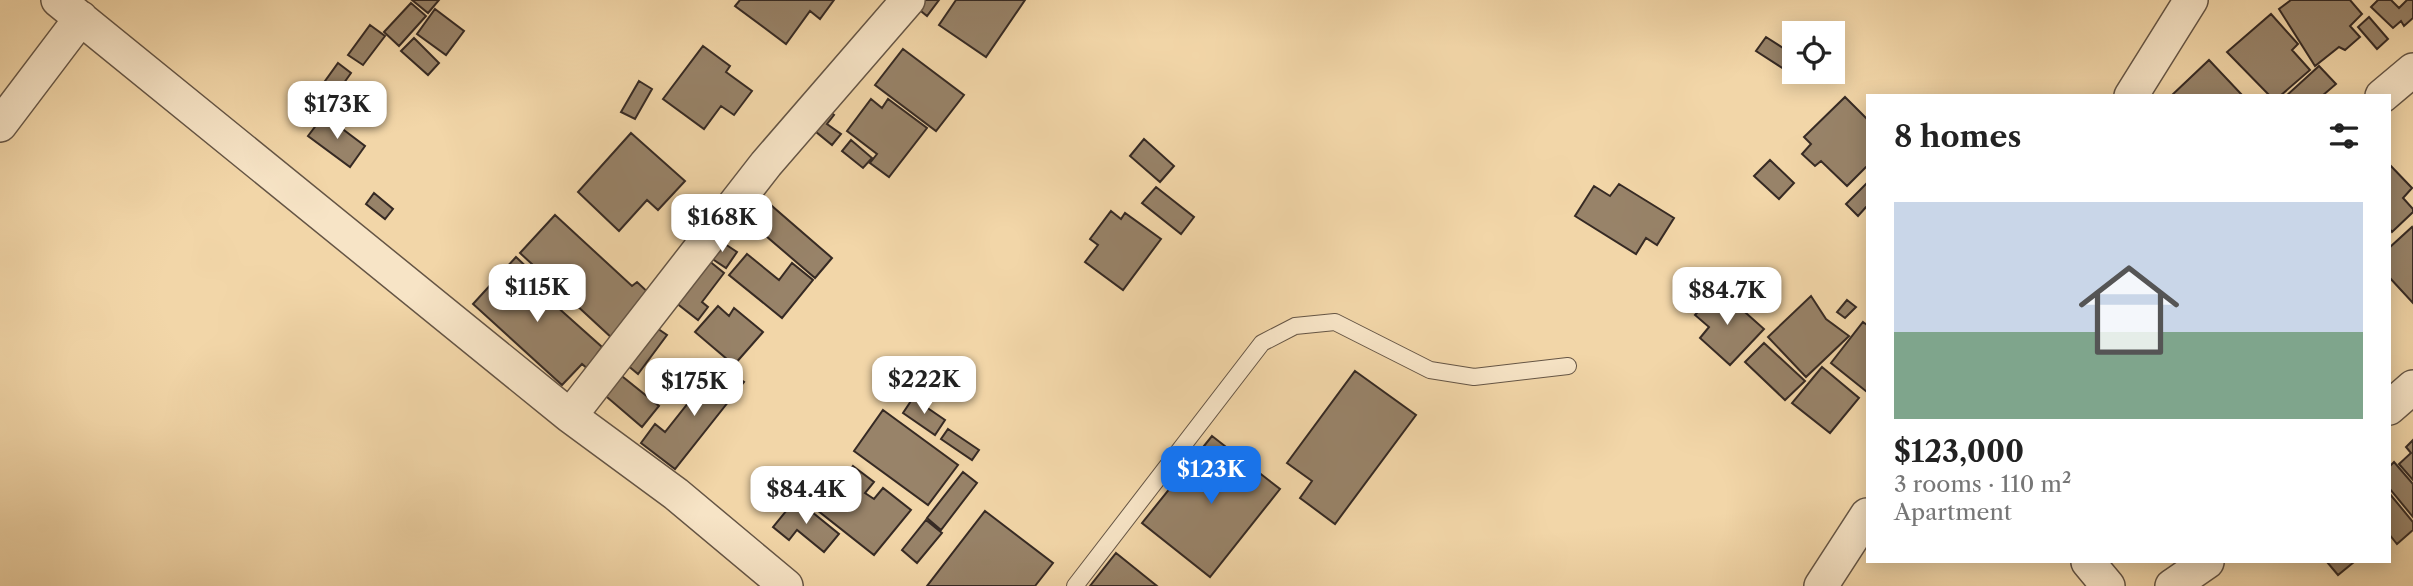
<!DOCTYPE html>
<meta charset="utf-8">
<style>
body{margin:0;font-family:"Libre Caslon Text",serif;background:#f2f2f2;color:#222;height:100vh;display:flex;flex-direction:column;font-size:26px;white-space:nowrap}
*{box-sizing:border-box;margin:0}
p{font-size:23px;color:#767676}
.icon{flex:none;width:38px;height:38px;fill:none;stroke:currentColor;stroke-width:2;stroke-linecap:round;stroke-linejoin:round}
.map{position:relative;flex:1;overflow:hidden}
.side{position:absolute;left:1866px;top:94px;width:525px;height:469px;display:flex;flex-direction:column;background:#fff;border-radius:0px;box-shadow:0 4px 18px #0003}
.side>*{flex:none}
.fabs{position:absolute;left:1782px;top:21px;display:grid;gap:14px}
.fabs a{display:grid;place-items:center;width:63px;height:63px;border-radius:0px;background:#fff;box-shadow:0 4px 18px #0003;font-size:35px}
.price{position:absolute;translate:-50% -60px;padding:0 16px;border-radius:14px;background:#fff;color:#222;font-size:23px;line-height:46px;filter:drop-shadow(0 2px 4px #0008)}
.price::after{content:'';position:absolute;left:50%;top:42px;width:21px;height:16px;margin-left:-10px;background:inherit;clip-path:polygon(0 0,100% 0,50% 100%)}
.price.selected{background:#1a73e8;color:#fff}
ul{padding:0;list-style:none}
li{display:grid;align-content:center;gap:14px;height:371px;padding:0 28px}
li span{display:grid;place-items:center;height:217px;border-radius:0px;color:#555}
li>.icon{margin-inline-start:auto}
span .icon{width:126px;height:126px;fill:#fffc;stroke-width:1}
li b{font-size:30px}
h2{display:flex;justify-content:space-between;align-items:center;height:84px;padding:0 28px;font-size:30px}
.map>svg:first-child{display:block}
.building{fill:#988369;stroke:#362a24;stroke-width:2}
.lines{fill:none;stroke-linecap:round;stroke-linejoin:round}
.service-casing{stroke:#655545;stroke-width:18}
.minor-casing{stroke:#655545;stroke-width:36}
.service{stroke:#f7e4c6;stroke-width:16}
.minor{stroke:#f7e4c6;stroke-width:33}
</style>
<div class="map">
<svg width="2413" height="586" viewBox="0 0 2413 586">
<rect width="100%" height="100%" fill="#f2d6a8"/>
<filter id="stains"><feTurbulence type="fractalNoise" baseFrequency=".00286" numOctaves="4"/><feColorMatrix values="0 0 0 0 .2 0 0 0 0 .09 0 0 0 0 .02 0 0 0 .5 -.17"/></filter>
<radialGradient id="worn" r=".72"><stop offset=".6" stop-color="#630" stop-opacity="0"/><stop offset="1" stop-color="#630" stop-opacity=".3"/></radialGradient>
<path class="building" d="M412,0H439L428,13Z
M740,0H834L820,19L810,11L786,44L735,6Z
M922,0H939L927,16L916,7Z
M956,0H1025L986,57L939,25Z
M2291,0H2350L2362,14L2350,26L2360,37L2345,50L2339,47L2315,66L2279,9Z
M2378,0H2391L2399,8L2407,0H2413V18L2404,26L2401,21L2393,28L2371,7Z
M411,3L426,16L399,46L384,32Z
M435,9L464,31L446,55L417,34Z
M2271,14L2298,44L2292,50L2310,70L2280,96H2270L2227,52Z
M2369,17L2388,39L2377,49L2358,27Z
M370,25L385,36L363,65L348,55Z
M1766,37L1794,55V61L1787,71L1756,51Z
M414,38L439,63L428,75L401,51Z
M703,46L730,66L726,72L752,91L734,115L721,106L704,129L663,99Z
M903,49L964,95L936,131L875,85Z
M2209,60L2243,96H2171Z
M338,63L351,73L324,111L310,102Z
M2319,66L2336,84L2322,96H2286Z
M639,81L652,89L635,119L621,112Z
M1845,97L1867,119V166L1847,186L1821,161L1815,166L1802,154L1811,144L1804,137Z
M871,99L882,108L888,99L927,128L889,177L870,163L877,154L847,131Z
M825,108L834,115L827,124L841,134L832,145L810,127Z
M309,109L319,116L312,125L302,118Z
M324,115L365,146L350,167L308,136Z
M631,133L685,181L658,210L647,200L619,231L578,192Z
M1144,139L1174,166L1160,182L1130,156Z
M851,140L872,158L863,168L842,151Z
M1770,160L1794,183L1779,199L1754,176Z
M2389,164L2412,188L2403,198L2413,209V212L2392,232L2389,228Z
M1867,183V206L1858,216L1846,204Z
M1619,184L1674,218L1657,245L1646,238L1636,254L1575,216L1594,186L1610,196Z
M1156,187L1194,217L1181,234L1142,203Z
M374,193L393,209L385,219L366,204Z
M757,193L832,258L815,278L739,213Z
M1111,211L1121,219L1125,213L1161,239L1123,290L1085,262L1098,245L1090,239Z
M555,215L632,286L637,282L653,297L613,339L520,253Z
M2412,227L2413,229V303L2389,277V248Z
M719,240L737,252L726,268L708,256Z
M747,254L779,280L792,263L813,280L782,318L729,275Z
M516,257L533,273L527,280L602,347L597,354L600,357L589,370L582,364L562,385L473,304Z
M708,260L724,273L702,302L708,307L698,320L675,302Z
M1719,289L1764,329L1730,365L1700,338L1709,327L1695,315Z
M1811,296L1826,319L1849,336L1806,377L1768,337Z
M1847,300L1856,307L1845,318L1837,312Z
M718,306L729,316L734,308L763,332L734,365L695,332Z
M1863,322L1867,325V392L1831,363Z
M651,324L667,335L638,374L626,364Z
M1764,343L1805,381L1785,400L1745,362Z
M719,364L744,382L675,469L641,443L655,424L665,432Z
M1822,367L1859,398L1830,433L1792,403Z
M1355,371L1416,415L1335,524L1300,498L1312,481L1287,463Z
M618,373L659,406L642,427L601,392Z
M913,398L945,420L935,435L903,413Z
M883,410L958,465L928,505L854,451Z
M948,429L979,450L972,460L941,439Z
M1212,436L1280,489L1210,577L1142,523Z
M2413,440V480L2399,464L2411,453L2406,447Z
M2394,462L2413,484V517L2389,488V467Z
M853,466L874,482L865,493L874,499L883,488L911,510L874,555L817,510Z
M963,472L977,483L941,530L927,518Z
M2389,493L2413,522V530L2397,544L2389,534Z
M796,499L839,534L824,552L797,530L789,540L773,527Z
M985,511L1053,563L1035,586H927Z
M926,520L942,533L917,563L902,550Z
M1116,553L1157,586H1090Z
M2327,562H2354L2338,575Z"/>
<g class="lines">
<g class="service-casing">
<path id="service" d="M1075,586L1262,343L1295,326L1335,322L1430,370L1474,377L1568,366"/>
</g>
<g class="minor-casing">
<path id="minor" d="M58,0L570,416L676,494L786,586
M2131,96L2191,0
M2382,96L2413,70
M0,125L81,18
M2389,408L2413,387
M570,416L766,164L908,0
M2088,562L2108,586
M1821,586L1867,515
M2172,586L2207,562"/>
</g>
<use href="#service" class="service"/>
<use href="#minor" class="minor"/>
</g>
<rect width="100%" height="100%" filter="url(#stains)"/>
<rect width="100%" height="100%" fill="url(#worn)"/>
</svg>
<div class="fabs">
<a><svg class="icon" aria-label="locate" viewBox="0 0 24 24"><circle cx="12" cy="12" r="6"/><path d="M12 2v4M12 18v4M2 12h4M18 12h4"/></svg></a>
</div>
<b class="price" style="left:337px;top:141px">$173K</b>
<b class="price" style="left:722px;top:254px">$168K</b>
<b class="price" style="left:537px;top:324px">$115K</b>
<b class="price" style="left:1727px;top:327px">$84.7K</b>
<b class="price" style="left:924px;top:416px">$222K</b>
<b class="price" style="left:694px;top:418px">$175K</b>
<b class="price selected" style="left:1211px;top:506px">$123K</b>
<b class="price" style="left:806px;top:526px">$84.4K</b>
<section class="side">
<h2>8 homes<svg class="icon" aria-label="filters" viewBox="0 0 24 24"><path d="M4 7h16M4 17h16"/><circle cx="9" cy="7" r="2"/><circle cx="15" cy="17" r="2"/></svg></h2>
<ul>
<li><span style="background:linear-gradient(#c9d6e8 60%,#7fa58c 0)"><svg class="icon" aria-label="home" viewBox="0 0 24 24"><path d="M3 11l9-7 9 7M6 9v11h12V9"/></svg></span><div><b>$123,000</b><p>3 rooms · 110 m²</p><p>Apartment</p></div></li>
</ul>
</section>
</div>
